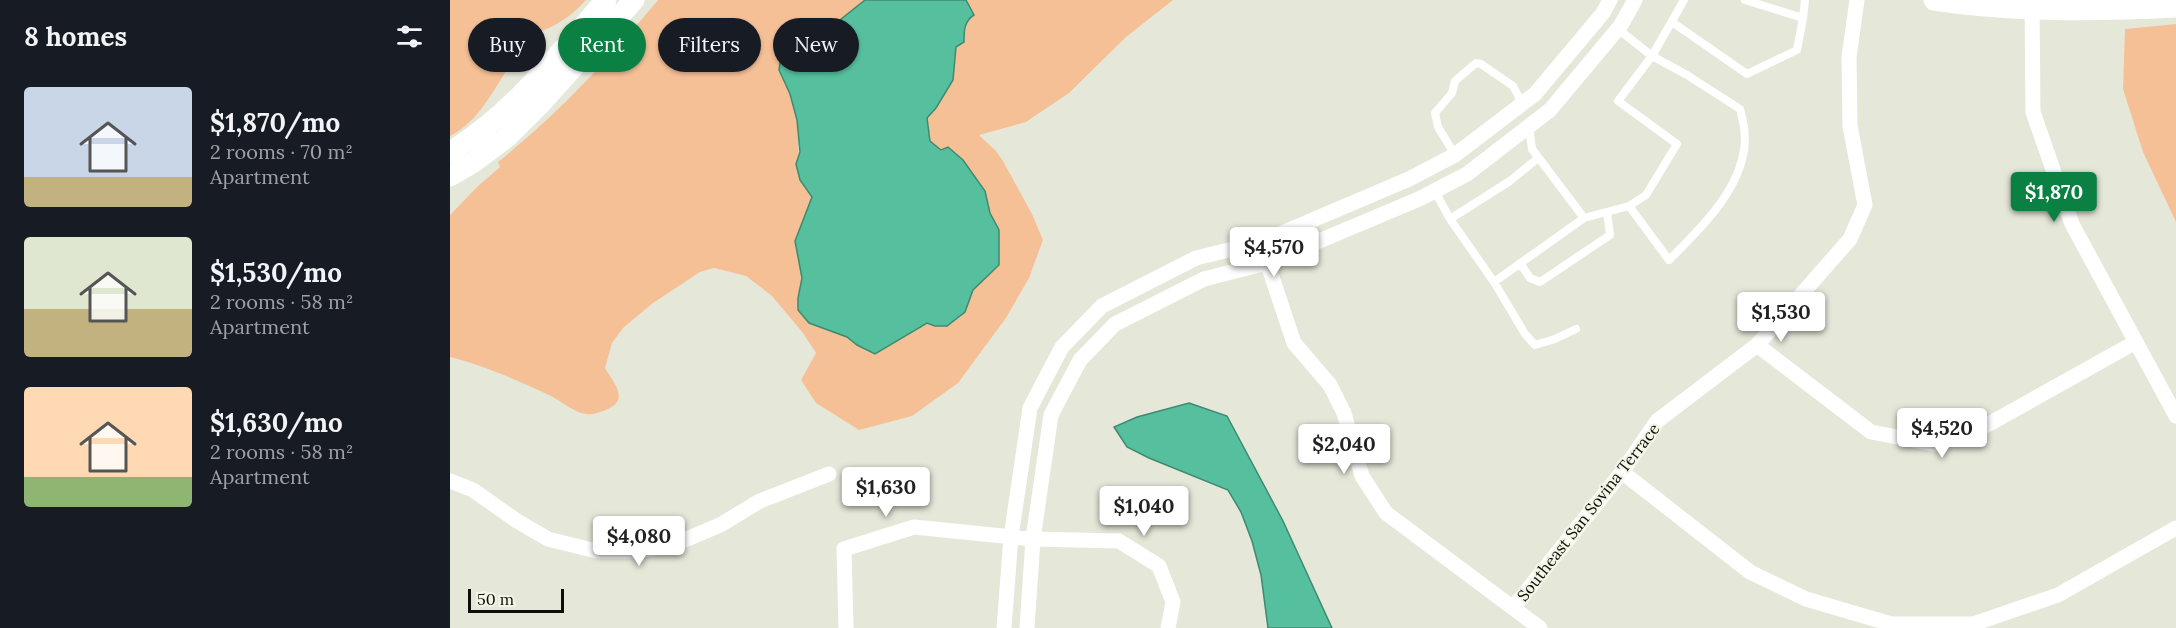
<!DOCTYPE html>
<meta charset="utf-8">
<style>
body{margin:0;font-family:Lora,serif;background:#20242c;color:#f1f3f6;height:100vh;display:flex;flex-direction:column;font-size:22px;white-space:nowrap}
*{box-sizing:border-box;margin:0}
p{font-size:20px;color:#9ea1a6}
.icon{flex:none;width:33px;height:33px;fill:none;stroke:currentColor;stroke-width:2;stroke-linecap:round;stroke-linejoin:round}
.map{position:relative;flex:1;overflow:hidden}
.sheet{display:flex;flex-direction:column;background:#171b24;width:450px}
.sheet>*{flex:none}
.top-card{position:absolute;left:18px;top:18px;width:570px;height:54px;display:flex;gap:12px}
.scale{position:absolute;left:18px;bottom:15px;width:96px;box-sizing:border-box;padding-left:6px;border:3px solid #0d0e09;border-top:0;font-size:16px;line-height:21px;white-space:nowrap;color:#0d0e09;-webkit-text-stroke:4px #f3f5e7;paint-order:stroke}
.price{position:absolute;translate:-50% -51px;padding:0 14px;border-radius:6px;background:#fff;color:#222;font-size:20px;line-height:39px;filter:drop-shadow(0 2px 3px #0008)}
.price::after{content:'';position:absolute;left:50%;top:36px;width:18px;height:14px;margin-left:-9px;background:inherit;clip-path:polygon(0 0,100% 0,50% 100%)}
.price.current{background:#0b8043;color:#fff}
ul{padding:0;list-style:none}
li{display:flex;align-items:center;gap:18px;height:150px;padding:0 24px}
li span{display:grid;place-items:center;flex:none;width:168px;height:120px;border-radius:6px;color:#555}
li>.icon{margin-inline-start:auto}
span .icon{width:72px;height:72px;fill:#fffc;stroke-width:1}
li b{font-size:26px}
h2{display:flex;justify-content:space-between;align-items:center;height:72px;padding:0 24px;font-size:26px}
.tag{padding:0 21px;border-radius:27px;background:#171b24;box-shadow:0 2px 4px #0004;font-size:21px;line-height:54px}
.tag.current{background:#0b8043;color:#fff}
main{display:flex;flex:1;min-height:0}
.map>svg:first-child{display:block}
.green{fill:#f6c097}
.water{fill:#55bf9e;stroke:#3f8a71;stroke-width:1.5}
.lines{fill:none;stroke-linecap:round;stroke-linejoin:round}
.lane{stroke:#fff;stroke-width:8}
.street{stroke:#fff;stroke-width:15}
.secondary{stroke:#fff;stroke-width:21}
.labels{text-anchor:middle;stroke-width:4.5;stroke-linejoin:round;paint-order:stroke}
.street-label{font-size:16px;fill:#0d0e09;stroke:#f3f5e7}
</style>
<main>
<section class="sheet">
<h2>8 homes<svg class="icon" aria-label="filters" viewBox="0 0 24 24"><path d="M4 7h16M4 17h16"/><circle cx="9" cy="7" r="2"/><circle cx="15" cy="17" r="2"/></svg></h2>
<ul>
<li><span style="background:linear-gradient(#c9d6e8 75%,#c2b280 0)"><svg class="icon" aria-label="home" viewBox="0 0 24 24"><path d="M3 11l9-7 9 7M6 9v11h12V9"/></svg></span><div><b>$1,870/mo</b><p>2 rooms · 70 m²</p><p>Apartment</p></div></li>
<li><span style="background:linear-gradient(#dfe7d0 60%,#c2b280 0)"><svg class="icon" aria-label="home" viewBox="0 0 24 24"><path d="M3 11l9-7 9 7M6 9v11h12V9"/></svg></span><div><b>$1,530/mo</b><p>2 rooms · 58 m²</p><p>Apartment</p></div></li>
<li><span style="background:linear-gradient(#ffd9b3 75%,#8fb573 0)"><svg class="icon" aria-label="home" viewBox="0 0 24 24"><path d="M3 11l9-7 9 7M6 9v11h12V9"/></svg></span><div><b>$1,630/mo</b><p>2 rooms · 58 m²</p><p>Apartment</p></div></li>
</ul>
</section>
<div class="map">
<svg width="1726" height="628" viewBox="0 0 1726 628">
<rect width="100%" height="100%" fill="#e5e8d9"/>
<path class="green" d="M0,0H136C125,12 114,21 99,28C95,30 90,31 87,34C52,61 41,116 0,136Z
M208,0H415L386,23L369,29L346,44L333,46L329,70L340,94L347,120L350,180L362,197L345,241L352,278L348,298L359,323L397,337L407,345L425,354L477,323L485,326H497L515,312L523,290L549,265V230L540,213L535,191L513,160L498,148L491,150L480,141L477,118C493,100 503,72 506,47L514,42C514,27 524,13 516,0H723L676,37L619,93L576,122L529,135L546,151L553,161L582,214L593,240L579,278L556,318L508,383L462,416L409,430L366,403L351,380L366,353L353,333L322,296L296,276L264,268L250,272L203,303L173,328L162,343L155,368C163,382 180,399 158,409C151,412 144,415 136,414C124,413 110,400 99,395C67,380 35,366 0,357V215L28,186L50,167L48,162C108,114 159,59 208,0Z
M1726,24V222L1693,152L1673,89L1675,29Z"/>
<path class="water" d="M415,0H516L524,15C514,21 514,32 514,42L506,47L503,80L486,108L477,118L480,141L491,150L498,147L513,160L535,191L540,213L549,230V265L523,290L515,312L497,326H485L477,323L425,354L407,345L397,337L359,323L348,310V298L352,278L345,241L362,197L350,180L346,164L350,152L347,120L340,94L329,70L333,46L346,44L369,29L386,23Z
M739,403L777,416L833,521L882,628H818L811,575L802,541L791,512L778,490L699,458L677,447L664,427L687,417Z"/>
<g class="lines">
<path class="lane" d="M1295,0L1353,18L1355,0
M1222,22L1297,74L1347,50L1353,18
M1079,126L1082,149L1134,218
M1005,155L988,127L985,113L1002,93L1005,81L1026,63L1031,64L1063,86L1072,103
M985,191L1000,219L1044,282L1134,218L1179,206L1196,195L1227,144L1168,101L1202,56L1168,29
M1179,206L1219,260C1247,232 1285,196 1293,155C1297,139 1294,124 1290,109L1237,75L1202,56L1234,0
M1000,219L1060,181L1088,158
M1070,263L1080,278L1090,282L1160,235L1157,212
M1044,282L1075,334L1085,345L1105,339L1126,329"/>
<path class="street" d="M1582,0L1583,112L1622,224L1726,416
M814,253L844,343L880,385L894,413L912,476L936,513L1090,628
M1307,345L1421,432L1483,444L1521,434L1684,343
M1172,472L1300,572L1356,599L1441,624H1523L1608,595L1726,528
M0,481L23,490L67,521L98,539L146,551H189L225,544L270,525L310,501L379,474
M1063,608L1172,472L1207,421L1307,345L1400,239L1415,205L1400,126L1399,57L1407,0
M396,628L394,549L464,527L583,539L669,541L709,566L723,602L718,628
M554,628L561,537L580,408L612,347L652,306L746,258L811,242L959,179L1005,155L1085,94L1153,13L1160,0
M577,628L583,539L601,415L630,360L665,324L754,279L817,263L969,199L1017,174L1100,110L1171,25L1185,0"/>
<path class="secondary" d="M1484,0C1564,12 1646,11 1726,7
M0,152C62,115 109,53 156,0
M0,176L24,162L57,137L92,102L184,0"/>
</g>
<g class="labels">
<g class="street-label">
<text transform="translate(1138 512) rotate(-52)" y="6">Southeast San Sovina Terrace</text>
</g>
</g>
</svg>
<div class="scale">50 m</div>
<b class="price current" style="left:1604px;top:223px">$1,870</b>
<b class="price" style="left:824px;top:278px">$4,570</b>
<b class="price" style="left:1331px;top:343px">$1,530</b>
<b class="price" style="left:1492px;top:459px">$4,520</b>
<b class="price" style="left:894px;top:475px">$2,040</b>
<b class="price" style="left:436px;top:518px">$1,630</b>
<b class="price" style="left:694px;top:537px">$1,040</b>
<b class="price" style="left:189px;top:567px">$4,080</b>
<div class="top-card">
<a class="tag">Buy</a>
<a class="tag current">Rent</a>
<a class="tag">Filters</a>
<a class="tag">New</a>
</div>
</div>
</main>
